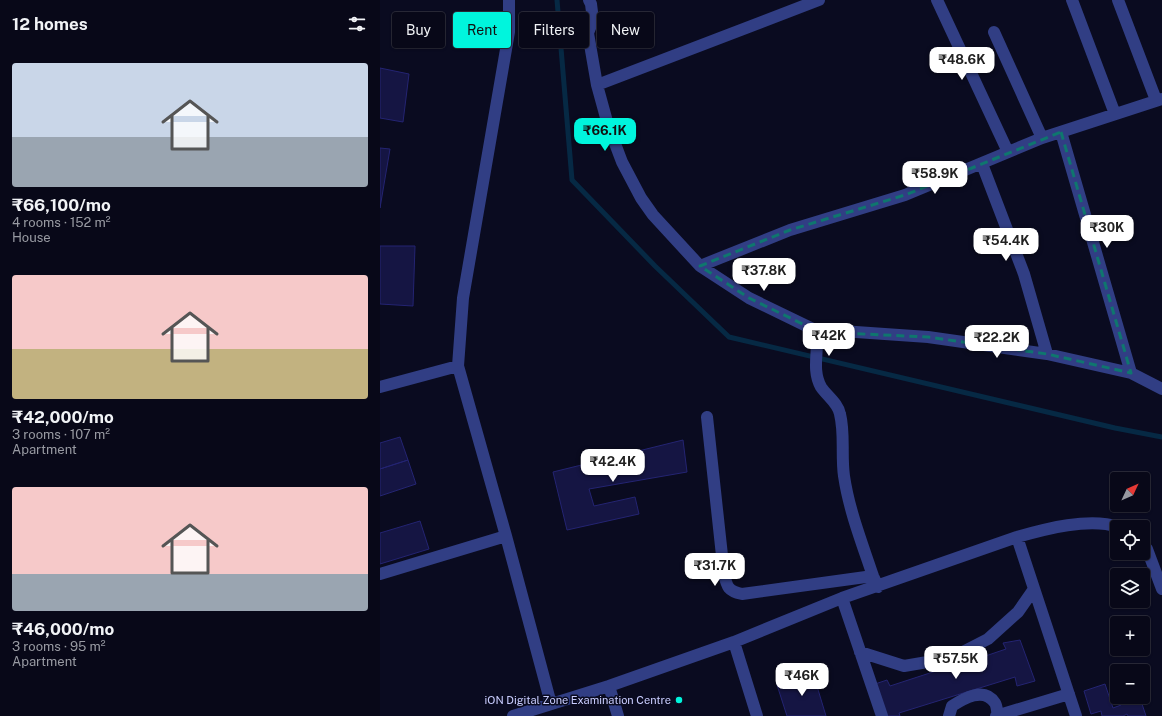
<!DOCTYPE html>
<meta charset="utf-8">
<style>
body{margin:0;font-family:"Public Sans",sans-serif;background:#161625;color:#f1f3f6;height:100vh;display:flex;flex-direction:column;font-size:15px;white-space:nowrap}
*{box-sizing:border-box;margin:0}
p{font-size:13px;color:#989aa2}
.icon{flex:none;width:22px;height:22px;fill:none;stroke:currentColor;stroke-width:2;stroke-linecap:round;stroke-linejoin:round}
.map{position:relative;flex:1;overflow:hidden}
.sheet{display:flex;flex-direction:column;background:#080818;width:380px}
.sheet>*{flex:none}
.guide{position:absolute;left:12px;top:12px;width:380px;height:36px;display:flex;gap:8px}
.needle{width:26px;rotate:46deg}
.buttons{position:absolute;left:730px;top:472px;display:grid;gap:8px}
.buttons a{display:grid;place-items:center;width:40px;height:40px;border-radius:4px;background:#080818;box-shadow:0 1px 3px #0004,0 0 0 1px #292937;font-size:20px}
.price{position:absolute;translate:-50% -34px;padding:0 9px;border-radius:8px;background:#fff;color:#222;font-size:13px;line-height:26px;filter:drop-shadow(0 1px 2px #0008)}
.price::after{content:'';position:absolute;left:50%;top:24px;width:12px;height:9px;margin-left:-6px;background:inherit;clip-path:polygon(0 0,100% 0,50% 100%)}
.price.current{background:#00f5dd;color:#111}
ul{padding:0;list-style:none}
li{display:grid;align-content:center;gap:8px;height:212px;padding:0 12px}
li span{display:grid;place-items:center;height:124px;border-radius:4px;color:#555}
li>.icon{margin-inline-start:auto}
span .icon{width:72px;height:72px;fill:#fffc;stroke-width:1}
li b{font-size:17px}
h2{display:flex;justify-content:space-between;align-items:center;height:48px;padding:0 12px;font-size:17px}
.chip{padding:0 14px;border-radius:4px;background:#080818;box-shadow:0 1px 3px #0004,0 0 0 1px #292937;font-size:14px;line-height:36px}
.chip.current{background:#00f5dd;color:#111}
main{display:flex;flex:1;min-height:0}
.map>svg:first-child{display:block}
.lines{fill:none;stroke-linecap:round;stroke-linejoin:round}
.stream{stroke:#062944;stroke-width:5}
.building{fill:#151543;stroke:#242472}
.minor{stroke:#313e84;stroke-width:12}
.marked{fill:none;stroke:#0f766e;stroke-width:3;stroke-dasharray:8 5;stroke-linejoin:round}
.poi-dot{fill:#00f5dd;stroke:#0a0b20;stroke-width:1.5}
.labels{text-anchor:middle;stroke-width:3;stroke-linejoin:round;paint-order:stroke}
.poi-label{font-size:11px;fill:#caceff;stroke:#0a0b20;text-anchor:end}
</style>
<main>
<section class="sheet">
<h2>12 homes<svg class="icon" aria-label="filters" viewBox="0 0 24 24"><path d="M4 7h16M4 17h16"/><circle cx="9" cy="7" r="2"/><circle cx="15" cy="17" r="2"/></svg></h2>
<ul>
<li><span style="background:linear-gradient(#c9d6e8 60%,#9aa5b1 0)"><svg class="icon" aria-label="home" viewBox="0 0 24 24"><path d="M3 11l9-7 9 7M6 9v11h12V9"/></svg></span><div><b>₹66,100/mo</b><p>4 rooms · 152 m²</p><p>House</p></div></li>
<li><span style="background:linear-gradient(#f6c9c9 60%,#c2b280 0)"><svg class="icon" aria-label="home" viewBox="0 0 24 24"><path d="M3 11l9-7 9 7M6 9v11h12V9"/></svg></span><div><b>₹42,000/mo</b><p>3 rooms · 107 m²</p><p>Apartment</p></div></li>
<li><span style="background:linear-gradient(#f6c9c9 70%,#9aa5b1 0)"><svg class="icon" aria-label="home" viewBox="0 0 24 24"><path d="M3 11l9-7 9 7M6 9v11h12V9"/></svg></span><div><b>₹46,000/mo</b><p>3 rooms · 95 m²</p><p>Apartment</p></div></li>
</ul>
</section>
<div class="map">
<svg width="782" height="716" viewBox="0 0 782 716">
<rect width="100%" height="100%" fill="#0a0b20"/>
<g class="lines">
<path class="stream" d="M177,0L192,180L275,266L349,337L735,428L782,437"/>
</g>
<path class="building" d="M0,68L29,74L23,122L0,118Z
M0,148L10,149L0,208Z
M0,246H35L33,306L0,304Z
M20,437L28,460L0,469V443Z
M303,440L307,472L209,489L214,506L255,497L259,514L187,530L173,472Z
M28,460L36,484L0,496V469Z
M40,521L49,549L0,564V533Z
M640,640L655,681L637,686L635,677L519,713L520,716H505L495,684L507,680L510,686L559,670L558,666L581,660L582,664L626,649L623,643Z
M433,673L446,716H407L397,685Z
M737,681V692L734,682Z
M725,684L733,708L741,705L738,697H744L746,702L760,698L766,716H748L747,714L743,716H722L721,711L711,714L704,691Z"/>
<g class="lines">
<path class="minor" d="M129,0V32L83,298L78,366L126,536L171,704
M209,0L211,4L213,20L208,33L217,85L228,125L242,162L261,198L273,215L320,266L369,298L439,332
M557,0L628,152
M692,0L735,114
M738,0L776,100
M614,32L662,138
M217,85L439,0
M681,132L751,373
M602,164L644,274L667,354
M320,266L410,230L525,195L662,138L782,99
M0,387L78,366
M327,417L344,574C347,587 348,591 362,594L493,576
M637,537L696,716
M763,545L767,549L782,589
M0,574L126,536
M498,587L493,576C482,543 469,510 464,476C461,455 465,434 460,414C458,403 447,396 441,387C432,371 438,353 437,336L439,332L447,330L548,337L667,354L751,373L782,389
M462,598L502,716
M354,642L377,716
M480,652L524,666L571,658L608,639L638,612L654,589
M229,686L238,716
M133,716L229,686L354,642L462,598L637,537C665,529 710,517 738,527
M569,716L572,706C583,699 604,686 615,703C617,706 617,712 618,716
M616,716L689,694"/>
</g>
<path class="marked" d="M681,132L751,373L667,354L548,337L439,332L369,298L320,266L410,230L525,195Z"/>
<circle class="poi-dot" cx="299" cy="700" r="4"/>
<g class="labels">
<g class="poi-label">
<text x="291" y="704">iON Digital Zone Examination Centre</text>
</g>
</g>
</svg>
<div class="buttons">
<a><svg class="needle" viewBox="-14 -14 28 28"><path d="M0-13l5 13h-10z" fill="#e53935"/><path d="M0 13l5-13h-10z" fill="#989aa2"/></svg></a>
<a><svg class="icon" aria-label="locate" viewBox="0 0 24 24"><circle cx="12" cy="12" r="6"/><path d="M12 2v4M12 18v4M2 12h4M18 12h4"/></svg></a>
<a><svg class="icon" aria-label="layers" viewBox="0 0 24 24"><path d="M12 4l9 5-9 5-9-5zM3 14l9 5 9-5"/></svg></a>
<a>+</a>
<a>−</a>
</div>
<b class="price" style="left:582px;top:81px">₹48.6K</b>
<b class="price current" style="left:225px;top:152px">₹66.1K</b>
<b class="price" style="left:555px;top:195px">₹58.9K</b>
<b class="price" style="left:727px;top:249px">₹30K</b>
<b class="price" style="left:626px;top:262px">₹54.4K</b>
<b class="price" style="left:384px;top:292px">₹37.8K</b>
<b class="price" style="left:449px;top:357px">₹42K</b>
<b class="price" style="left:617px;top:359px">₹22.2K</b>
<b class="price" style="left:233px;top:483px">₹42.4K</b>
<b class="price" style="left:335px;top:587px">₹31.7K</b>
<b class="price" style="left:576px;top:680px">₹57.5K</b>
<b class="price" style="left:422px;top:697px">₹46K</b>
<div class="guide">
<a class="chip">Buy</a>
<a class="chip current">Rent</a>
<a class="chip">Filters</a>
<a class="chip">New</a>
</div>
</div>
</main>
